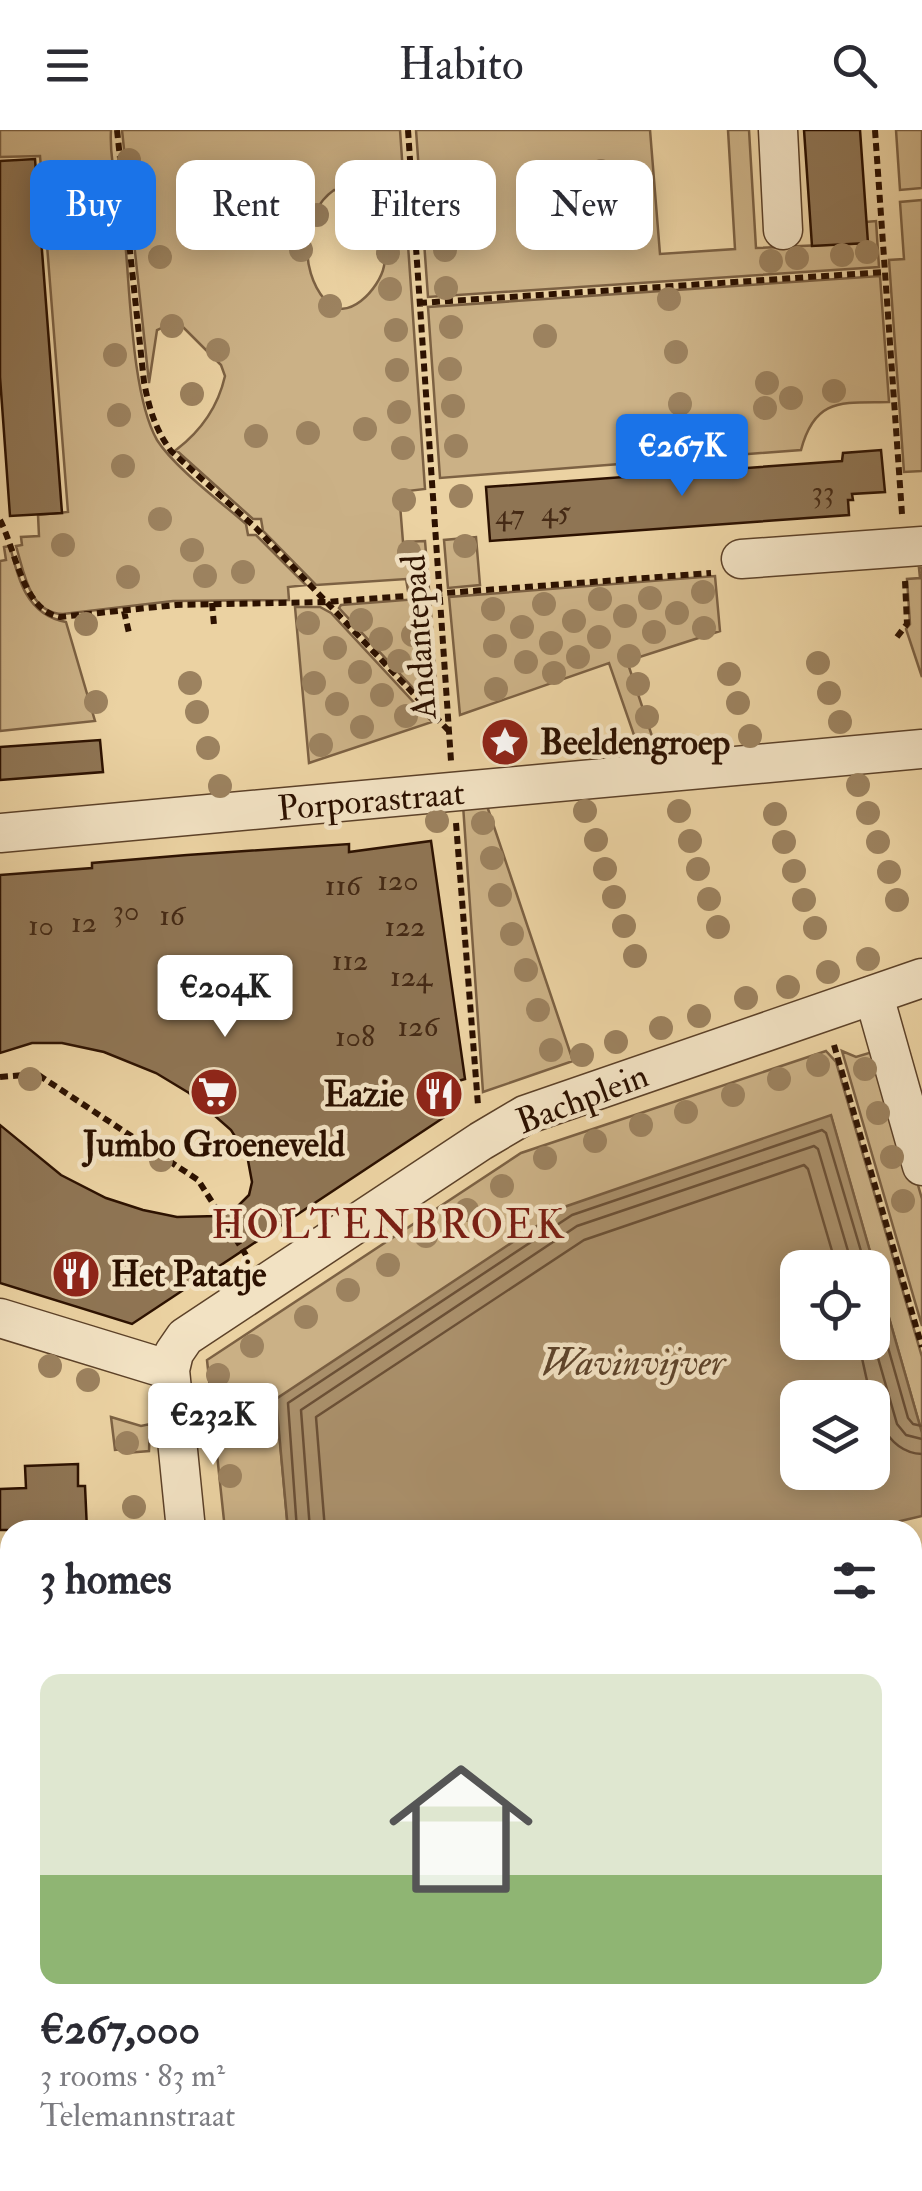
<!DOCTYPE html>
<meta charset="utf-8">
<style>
body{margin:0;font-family:"IM FELL Double Pica",serif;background:#f2f2f3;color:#2b2b33;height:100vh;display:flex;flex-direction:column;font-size:38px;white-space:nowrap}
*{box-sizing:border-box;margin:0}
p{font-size:32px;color:#7c7c81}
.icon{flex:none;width:55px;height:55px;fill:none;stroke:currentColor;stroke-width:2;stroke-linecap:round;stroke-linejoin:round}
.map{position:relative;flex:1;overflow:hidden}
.sheet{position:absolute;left:0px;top:1390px;width:922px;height:672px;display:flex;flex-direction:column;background:#fff;border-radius:30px 30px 0 0;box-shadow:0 5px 25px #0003}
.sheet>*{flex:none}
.guide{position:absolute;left:30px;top:30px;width:862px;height:90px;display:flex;gap:20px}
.fabs{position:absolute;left:780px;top:1120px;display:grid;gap:20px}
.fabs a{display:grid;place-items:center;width:110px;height:110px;border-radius:20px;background:#fff;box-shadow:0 5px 25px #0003;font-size:50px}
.price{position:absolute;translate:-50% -85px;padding:0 22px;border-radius:10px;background:#fff;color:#222;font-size:32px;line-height:65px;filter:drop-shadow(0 2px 5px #0008)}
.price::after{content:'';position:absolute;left:50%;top:60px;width:30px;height:22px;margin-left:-15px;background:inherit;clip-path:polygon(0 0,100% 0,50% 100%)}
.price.current{background:#1a73e8;color:#fff}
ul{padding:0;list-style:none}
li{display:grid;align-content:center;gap:20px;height:530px;padding:0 40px}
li+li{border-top:2px solid #e1e1e2}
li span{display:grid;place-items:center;height:310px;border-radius:20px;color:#555}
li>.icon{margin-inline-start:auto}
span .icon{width:180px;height:180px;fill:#fffc;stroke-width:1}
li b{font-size:42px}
h2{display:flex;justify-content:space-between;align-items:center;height:120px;padding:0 40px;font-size:42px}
.chip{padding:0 35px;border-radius:20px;background:#fff;box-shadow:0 5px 25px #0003;font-size:35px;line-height:90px}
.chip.current{background:#1a73e8;color:#fff}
header{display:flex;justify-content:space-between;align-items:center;height:130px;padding:0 40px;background:#fff;font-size:45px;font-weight:600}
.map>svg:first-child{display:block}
.green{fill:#cbb186;stroke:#7c6143;stroke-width:2.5;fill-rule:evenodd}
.water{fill:#aa906b;stroke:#785d40;stroke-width:2.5;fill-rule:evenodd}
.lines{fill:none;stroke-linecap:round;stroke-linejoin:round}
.shore{stroke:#6b5036;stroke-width:2.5}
.building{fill:#8f7554;stroke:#2c1100;stroke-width:2.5}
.minor-casing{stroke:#5c4128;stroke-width:41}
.path{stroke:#2c1100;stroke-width:6;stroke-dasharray:8 5;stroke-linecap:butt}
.minor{stroke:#f2e2c3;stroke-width:38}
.tree{fill:#9c825f}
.labels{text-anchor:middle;stroke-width:9;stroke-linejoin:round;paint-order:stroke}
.number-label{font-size:30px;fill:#452a15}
.street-label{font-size:35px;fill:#2c1100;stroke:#f2e2c3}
.poi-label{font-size:35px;font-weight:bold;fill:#2c1100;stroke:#f2e2c3;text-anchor:start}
.water-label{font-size:38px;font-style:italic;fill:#5e442b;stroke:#f2e2c3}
.quarter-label{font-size:40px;letter-spacing:2.5px;fill:#7a1f14;stroke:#f2e2c3}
</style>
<header><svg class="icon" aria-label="menu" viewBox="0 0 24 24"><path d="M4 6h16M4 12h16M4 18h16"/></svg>Habito<svg class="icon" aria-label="search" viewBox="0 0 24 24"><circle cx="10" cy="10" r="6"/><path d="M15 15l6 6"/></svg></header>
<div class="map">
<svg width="922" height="2061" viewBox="0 0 922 2061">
<rect width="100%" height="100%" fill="#ebd2a2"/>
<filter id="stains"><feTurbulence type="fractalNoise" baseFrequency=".002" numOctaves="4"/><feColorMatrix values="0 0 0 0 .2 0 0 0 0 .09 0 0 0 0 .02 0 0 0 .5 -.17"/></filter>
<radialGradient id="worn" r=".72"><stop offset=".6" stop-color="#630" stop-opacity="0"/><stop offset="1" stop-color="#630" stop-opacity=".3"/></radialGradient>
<path class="green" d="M0,0H111C109,33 120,66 124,99C130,153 131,265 157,310C174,337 221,372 246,394L248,405H256L306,455L288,457L289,470L173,471L63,484C29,483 24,442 16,416L22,415L21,407L39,406L38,385L68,382L40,26L0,27Z
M122,0H400L425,359L399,362L403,412L425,411L429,459L408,461L406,449L316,455L263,401L261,389H253L176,320C201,301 218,277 225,246L221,235L177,191L157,200L149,253ZM334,60C346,60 351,66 360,75C375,90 389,113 384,136C380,158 346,196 325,170C299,140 301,83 334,60Z
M416,0H650L660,124L735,119L728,0H749L756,118L867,113L866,92L876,91L879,137L428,167Z
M896,0H922V58L900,60Z
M922,70V341L904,342L889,130L904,129L900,72Z
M880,146L889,272C842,273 815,267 801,320L440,348L428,177Z
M476,407L480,455L448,458L444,410Z
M10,416C18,450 27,485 66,492L95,591L0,601V431L6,430L4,417Z
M919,438H922V547L906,499L910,494L907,449L920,448Z
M715,446L720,501L627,531L660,630L643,631L609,533L460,585L449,467Z
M430,468L438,585L339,478L341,475Z
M295,477H320L331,483L432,592L309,633Z
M486,673L573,931L483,962L463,675Z
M879,920L922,1069V1196L842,921L856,927Z
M826,921L836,932L922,1227V1303L831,986L276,1269L288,1400H225L207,1230L521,1023Z
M111,1287L141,1296L150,1294L149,1321L126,1323L125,1319L115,1320Z
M0,1458H10V1580L0,1581Z"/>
<path class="water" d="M831,985L922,1303V1386L862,1400H288L276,1269L567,1076ZM798,1138H872V1212H798ZM798,1268H872V1342H798Z"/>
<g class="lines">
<path class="shore" d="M872,1161L908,1288L913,1294L922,1296
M872,1207L897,1294L906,1305L922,1309
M858,1212C869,1250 873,1322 922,1324
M297,1400L288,1273L572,1085L822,1000L826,1003L866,1138
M310,1400L301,1280L577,1096L814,1016L818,1019L853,1138
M325,1400L316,1287L584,1110L804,1035L808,1039L837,1138"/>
</g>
<path class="building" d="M804,0H860L868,113L812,116Z
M35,29L62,383L10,386L0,247V31Z
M881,320L885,362L852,364L853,370H848L849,385L490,411L486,357L842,331L843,323Z
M100,610L103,642L0,650V617Z
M431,711L465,949L451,953L458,978L132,1194L0,1153V995L61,1045L106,1068L143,1080L177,1087L218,1086L238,1076L249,1065L252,1052L247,1025L231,1000L189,963L156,943L104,922L62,913H32L0,923V745L92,738V733L187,725L349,714V722Z
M78,1334V1356H85L87,1400H0V1359L26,1358L25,1336Z"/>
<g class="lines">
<g class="minor-casing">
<path id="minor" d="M778,0L783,100
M741,429L922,416
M0,703L922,619
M874,866L922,1036
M0,1188L170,1240
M186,1400L170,1240L174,1223L185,1207L481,1011L525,985L922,848
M254,2052L255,2061"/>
</g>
<path class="path" d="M117,0L144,252C149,278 155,299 171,321L256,398L448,600
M408,0L451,631
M875,0L902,384
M419,173L885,142
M0,390C16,421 23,481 60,487L176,475L326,472L711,443
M212,473L214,495
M124,481L129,503
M897,507L907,494L905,451
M456,693L478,975
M834,915L922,1217
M0,947L37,944L198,1050L246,1125
M912,1451L922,1448
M0,1452L10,1451
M0,1588L10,1587
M0,1875L10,1927
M34,2052L35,2061
M488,2061L489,2052"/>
<use href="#minor" class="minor"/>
</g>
<g class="tree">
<circle cx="129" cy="30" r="12"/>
<circle cx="601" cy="41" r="12"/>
<circle cx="435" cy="46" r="12"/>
<circle cx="384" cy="50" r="12"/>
<circle cx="439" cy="82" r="12"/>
<circle cx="317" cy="85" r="12"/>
<circle cx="387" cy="86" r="12"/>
<circle cx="348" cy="87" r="12"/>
<circle cx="115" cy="95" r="12"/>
<circle cx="301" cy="120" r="12"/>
<circle cx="445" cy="120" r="12"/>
<circle cx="867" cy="122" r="12"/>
<circle cx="388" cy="123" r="12"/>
<circle cx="842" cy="125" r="12"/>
<circle cx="160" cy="127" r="12"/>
<circle cx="797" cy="128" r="12"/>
<circle cx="771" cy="131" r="12"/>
<circle cx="446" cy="158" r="12"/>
<circle cx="390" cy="159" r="12"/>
<circle cx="669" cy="169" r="12"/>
<circle cx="330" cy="176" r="12"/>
<circle cx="172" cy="196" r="12"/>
<circle cx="451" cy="197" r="12"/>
<circle cx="396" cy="200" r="12"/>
<circle cx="545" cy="206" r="12"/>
<circle cx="218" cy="220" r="12"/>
<circle cx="676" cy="222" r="12"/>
<circle cx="115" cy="225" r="12"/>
<circle cx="450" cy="239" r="12"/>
<circle cx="397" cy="240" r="12"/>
<circle cx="767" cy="253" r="12"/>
<circle cx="834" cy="261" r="12"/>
<circle cx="192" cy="264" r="12"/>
<circle cx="791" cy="268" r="12"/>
<circle cx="680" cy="274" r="12"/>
<circle cx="453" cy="276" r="12"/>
<circle cx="765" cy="278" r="12"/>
<circle cx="399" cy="282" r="12"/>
<circle cx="119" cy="285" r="12"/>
<circle cx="365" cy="299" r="12"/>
<circle cx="308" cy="303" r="12"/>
<circle cx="256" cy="306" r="12"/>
<circle cx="456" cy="316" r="12"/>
<circle cx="403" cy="318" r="12"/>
<circle cx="123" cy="336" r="12"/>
<circle cx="461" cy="366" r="12"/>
<circle cx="404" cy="370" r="12"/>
<circle cx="160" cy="389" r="12"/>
<circle cx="63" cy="415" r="12"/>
<circle cx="465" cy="416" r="12"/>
<circle cx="192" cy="420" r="12"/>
<circle cx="409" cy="422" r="12"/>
<circle cx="243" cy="442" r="12"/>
<circle cx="205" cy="446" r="12"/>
<circle cx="128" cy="447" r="12"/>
<circle cx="703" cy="462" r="12"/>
<circle cx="650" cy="468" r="12"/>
<circle cx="600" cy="469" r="12"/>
<circle cx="544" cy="474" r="12"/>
<circle cx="493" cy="479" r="12"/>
<circle cx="677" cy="483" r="12"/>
<circle cx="625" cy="486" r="12"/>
<circle cx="361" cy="490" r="12"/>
<circle cx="574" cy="491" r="12"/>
<circle cx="308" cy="493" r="12"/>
<circle cx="86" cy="494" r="12"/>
<circle cx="522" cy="497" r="12"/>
<circle cx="704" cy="498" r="12"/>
<circle cx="654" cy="502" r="12"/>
<circle cx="413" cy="505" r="12"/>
<circle cx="599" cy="507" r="12"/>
<circle cx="381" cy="509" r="12"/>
<circle cx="551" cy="513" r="12"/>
<circle cx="495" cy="516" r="12"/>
<circle cx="335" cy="518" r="12"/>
<circle cx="629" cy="526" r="12"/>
<circle cx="578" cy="527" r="12"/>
<circle cx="399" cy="531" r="12"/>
<circle cx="526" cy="532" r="12"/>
<circle cx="818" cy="533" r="12"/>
<circle cx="360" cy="542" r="12"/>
<circle cx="554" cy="543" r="12"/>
<circle cx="729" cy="544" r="12"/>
<circle cx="190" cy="553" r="12"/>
<circle cx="314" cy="553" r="12"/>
<circle cx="638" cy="554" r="12"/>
<circle cx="496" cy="559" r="12"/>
<circle cx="829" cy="563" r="12"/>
<circle cx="382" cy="565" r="12"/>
<circle cx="96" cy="572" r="12"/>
<circle cx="738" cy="573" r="12"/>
<circle cx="337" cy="574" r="12"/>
<circle cx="197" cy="582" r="12"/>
<circle cx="406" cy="586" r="12"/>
<circle cx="647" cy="587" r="12"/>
<circle cx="840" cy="592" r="12"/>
<circle cx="362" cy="597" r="12"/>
<circle cx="750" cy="606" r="12"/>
<circle cx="321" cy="615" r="12"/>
<circle cx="208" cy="618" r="12"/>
<circle cx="659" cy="621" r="12"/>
<circle cx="858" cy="655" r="12"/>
<circle cx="220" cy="656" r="12"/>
<circle cx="585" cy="681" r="12"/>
<circle cx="679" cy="681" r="12"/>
<circle cx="868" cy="683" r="12"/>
<circle cx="775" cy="684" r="12"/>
<circle cx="437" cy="691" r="12"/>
<circle cx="483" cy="693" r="12"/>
<circle cx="596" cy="710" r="12"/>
<circle cx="690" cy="711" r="12"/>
<circle cx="784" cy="712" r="12"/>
<circle cx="878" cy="712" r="12"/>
<circle cx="492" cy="728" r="12"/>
<circle cx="605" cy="739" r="12"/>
<circle cx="698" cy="739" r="12"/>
<circle cx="794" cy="741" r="12"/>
<circle cx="889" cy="742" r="12"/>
<circle cx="500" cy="765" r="12"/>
<circle cx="614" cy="767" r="12"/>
<circle cx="709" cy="769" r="12"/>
<circle cx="804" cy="770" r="12"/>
<circle cx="897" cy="770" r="12"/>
<circle cx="624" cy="796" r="12"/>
<circle cx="718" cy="797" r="12"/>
<circle cx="815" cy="798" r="12"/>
<circle cx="512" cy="804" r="12"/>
<circle cx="635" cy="826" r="12"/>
<circle cx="868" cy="829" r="12"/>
<circle cx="526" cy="840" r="12"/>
<circle cx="828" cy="842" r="12"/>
<circle cx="788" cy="857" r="12"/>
<circle cx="746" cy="868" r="12"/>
<circle cx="538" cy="880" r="12"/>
<circle cx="699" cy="886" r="12"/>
<circle cx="661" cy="898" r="12"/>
<circle cx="616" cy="912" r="12"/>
<circle cx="551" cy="920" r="12"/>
<circle cx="582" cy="925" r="12"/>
<circle cx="818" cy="935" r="12"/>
<circle cx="865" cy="939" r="12"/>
<circle cx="30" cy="949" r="12"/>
<circle cx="779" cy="949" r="12"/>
<circle cx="733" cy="965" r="12"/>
<circle cx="686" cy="982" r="12"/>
<circle cx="878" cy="983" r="12"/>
<circle cx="641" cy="995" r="12"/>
<circle cx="595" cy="1011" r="12"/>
<circle cx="892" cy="1027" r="12"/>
<circle cx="545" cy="1028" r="12"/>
<circle cx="161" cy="1030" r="12"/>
<circle cx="502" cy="1056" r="12"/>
<circle cx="903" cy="1071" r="12"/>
<circle cx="467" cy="1080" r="12"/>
<circle cx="426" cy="1106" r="12"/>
<circle cx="388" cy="1135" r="12"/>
<circle cx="348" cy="1160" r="12"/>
<circle cx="306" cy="1187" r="12"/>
<circle cx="252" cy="1216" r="12"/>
<circle cx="50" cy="1236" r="12"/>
<circle cx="218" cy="1245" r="12"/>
<circle cx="88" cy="1250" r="12"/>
<circle cx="224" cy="1297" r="12"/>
<circle cx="127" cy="1313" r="12"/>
<circle cx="230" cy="1346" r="12"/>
<circle cx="134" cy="1377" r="12"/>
</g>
<defs>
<g id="sight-disc" transform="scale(2.5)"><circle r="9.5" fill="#8f2418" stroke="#f2e2c3"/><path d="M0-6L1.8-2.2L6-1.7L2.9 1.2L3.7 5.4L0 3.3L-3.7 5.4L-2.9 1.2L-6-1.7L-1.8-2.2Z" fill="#fff"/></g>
<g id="supermarket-disc" transform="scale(2.5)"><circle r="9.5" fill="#8f2418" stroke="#f2e2c3"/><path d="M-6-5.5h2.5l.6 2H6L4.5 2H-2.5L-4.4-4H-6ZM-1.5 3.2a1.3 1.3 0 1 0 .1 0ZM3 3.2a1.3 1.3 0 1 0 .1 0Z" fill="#fff"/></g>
<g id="restaurant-disc" transform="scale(2.5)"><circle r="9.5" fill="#8f2418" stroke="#f2e2c3"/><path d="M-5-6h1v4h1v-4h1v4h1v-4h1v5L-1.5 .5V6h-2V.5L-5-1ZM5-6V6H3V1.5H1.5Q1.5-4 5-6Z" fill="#fff"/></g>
</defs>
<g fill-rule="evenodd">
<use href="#sight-disc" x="505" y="612"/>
<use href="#supermarket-disc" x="214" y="962"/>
<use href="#restaurant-disc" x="439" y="964"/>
<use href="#restaurant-disc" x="76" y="1144"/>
</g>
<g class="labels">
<g class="number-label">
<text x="823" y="371">33</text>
<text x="556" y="391">45</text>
<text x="510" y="394">47</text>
<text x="398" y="760">120</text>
<text x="343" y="765">116</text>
<text x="126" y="790">30</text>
<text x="172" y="795">16</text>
<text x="84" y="802">12</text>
<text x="41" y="805">10</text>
<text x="405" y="806">122</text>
<text x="350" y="840">112</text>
<text x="411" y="856">124</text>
<text x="418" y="906">126</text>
<text x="355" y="916">108</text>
</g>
<g class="street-label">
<text transform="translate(418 507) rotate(-94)" y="12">Andantepad</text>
<text transform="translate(371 670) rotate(-5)" y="12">Porporastraat</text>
<text transform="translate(582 968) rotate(-21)" y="12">Bachplein</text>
</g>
<g class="poi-label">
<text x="540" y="624">Beeldengroep</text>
<text x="404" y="976" text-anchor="end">Eazie</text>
<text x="214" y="1026" text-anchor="middle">Jumbo Groeneveld</text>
<text x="111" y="1156">Het Patatje</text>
</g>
<g class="water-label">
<text x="633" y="1245">Wavinvijver</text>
</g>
<g class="quarter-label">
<text x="389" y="1108">HOLTENBROEK</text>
</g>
</g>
<rect width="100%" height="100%" filter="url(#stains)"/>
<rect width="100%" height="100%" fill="url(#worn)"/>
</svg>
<div class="fabs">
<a><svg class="icon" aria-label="locate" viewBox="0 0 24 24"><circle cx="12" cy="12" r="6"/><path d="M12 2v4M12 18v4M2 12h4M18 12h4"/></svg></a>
<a><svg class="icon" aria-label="layers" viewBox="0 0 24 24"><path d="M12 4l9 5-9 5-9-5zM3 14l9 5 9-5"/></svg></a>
</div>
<b class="price current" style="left:682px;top:369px">€267K</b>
<b class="price" style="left:225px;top:910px">€204K</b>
<b class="price" style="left:213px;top:1338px">€232K</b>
<div class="guide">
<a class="chip current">Buy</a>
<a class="chip">Rent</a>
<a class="chip">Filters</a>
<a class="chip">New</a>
</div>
<section class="sheet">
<h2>3 homes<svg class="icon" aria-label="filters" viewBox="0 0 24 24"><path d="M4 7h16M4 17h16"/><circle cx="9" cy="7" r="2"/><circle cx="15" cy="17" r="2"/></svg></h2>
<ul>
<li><span style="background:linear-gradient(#dfe7d0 65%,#8fb573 0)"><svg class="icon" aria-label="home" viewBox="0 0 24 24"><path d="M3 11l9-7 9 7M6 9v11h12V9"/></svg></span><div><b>€267,000</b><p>3 rooms · 83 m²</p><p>Telemannstraat</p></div></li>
</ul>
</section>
</div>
